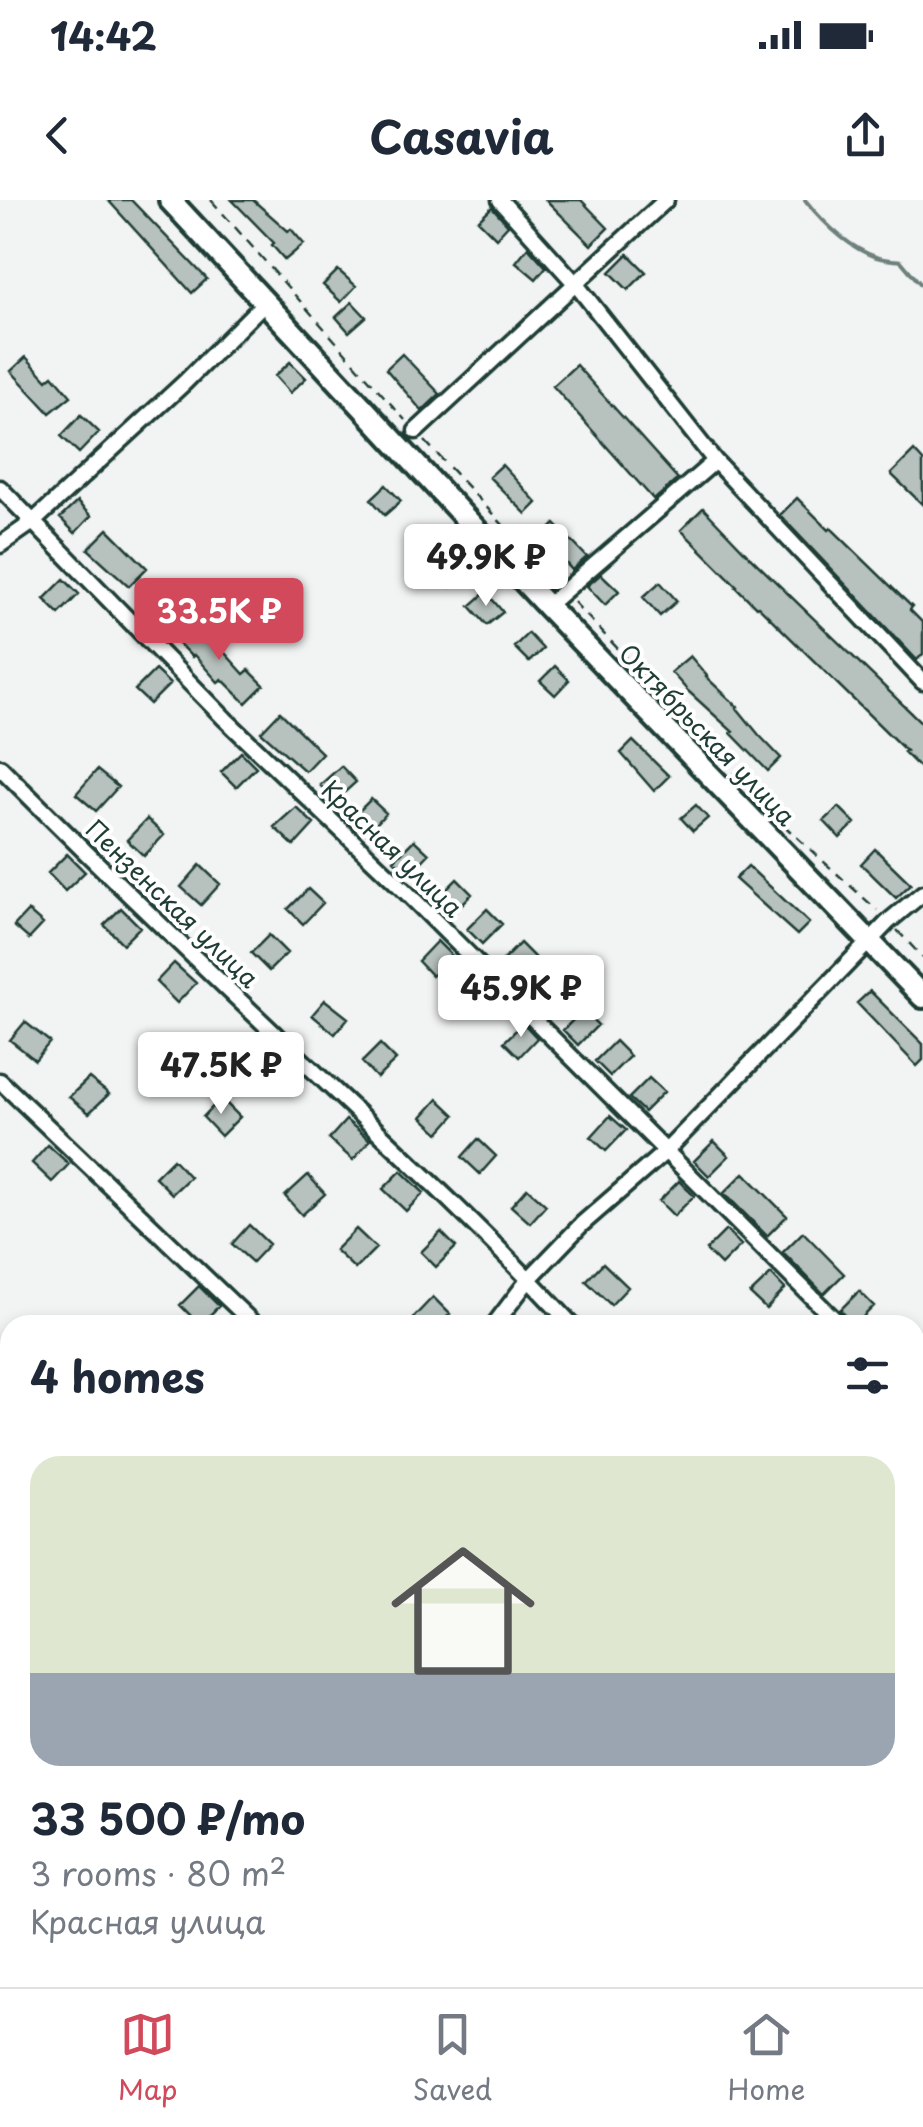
<!DOCTYPE html>
<meta charset="utf-8">
<style>
body{margin:0;font-family:"Playpen Sans",sans-serif;background:#f2f2f3;color:#1f2937;height:100vh;display:flex;flex-direction:column;font-size:38px;white-space:nowrap}
*{box-sizing:border-box;margin:0}
p{font-size:32px;color:#747a83}
.icon{flex:none;width:55px;height:55px;fill:none;stroke:currentColor;stroke-width:2;stroke-linecap:round;stroke-linejoin:round}
.map{position:relative;flex:1;overflow:hidden}
.panel{position:absolute;left:0px;top:1115px;width:925px;height:672px;display:flex;flex-direction:column;background:#fff;border-radius:30px 30px 0 0;box-shadow:0 5px 15px #0003}
.panel>*{flex:none}
.price{position:absolute;translate:-50% -85px;padding:0 22px;border-radius:10px;background:#fff;color:#222;font-size:32px;line-height:65px;filter:drop-shadow(0 2px 5px #0008)}
.price::after{content:'';position:absolute;left:50%;top:60px;width:30px;height:22px;margin-left:-15px;background:inherit;clip-path:polygon(0 0,100% 0,50% 100%)}
.price.on{background:#d1495b;color:#fff}
ul{padding:0;list-style:none}
li{display:grid;align-content:center;gap:20px;height:530px;padding:0 30px}
li span{display:grid;place-items:center;height:310px;border-radius:30px;color:#555}
li>.icon{margin-inline-start:auto}
span .icon{width:180px;height:180px;fill:#fffc;stroke-width:1}
li b{font-size:42px}
h2{display:flex;justify-content:space-between;align-items:center;height:120px;padding:0 30px;font-size:42px}
.status{display:flex;justify-content:space-between;align-items:center;height:70px;padding:0 50px;background:#fff;direction:ltr}
.status svg{height:28px;fill:currentColor}
header{display:flex;justify-content:space-between;align-items:center;height:130px;padding:0 30px;background:#fff;font-size:45px;font-weight:700}
.tab-bar{display:flex;justify-content:space-around;align-items:center;height:140px;border-top:2px solid #e0e1e3;background:#fff;font-size:28px;color:#747a83}
.tab-bar a{display:grid;justify-items:center;gap:5px}
.tab-bar .on{color:#d1495b}
.map>svg:first-child{display:block}
.lines{fill:none;stroke-linecap:round;stroke-linejoin:round}
.stream{stroke:#6d807b;stroke-width:4}
.building{fill:#b7c1bd;stroke:#1f3d34;stroke-width:2.5}
.minor-casing{stroke:#1f3d34;stroke-width:21}
.secondary-casing{stroke:#1f3d34;stroke-width:28}
.path{stroke:#1f3d34;stroke-width:2.5;stroke-dasharray:10 8;stroke-linecap:butt}
.minor{stroke:#fff;stroke-width:14}
.secondary{stroke:#fff;stroke-width:20}
.labels{text-anchor:middle;stroke-width:8;stroke-linejoin:round;paint-order:stroke}
.street-label{font-size:25px;fill:#1f3d34;stroke:#fff}
</style>
<div class="status"><b>14:42</b><svg viewBox="0 0 49 12"><path d="M0 12V9h3v3zM5 12V6h3v6zM10 12V3h3v9zM15 12V0h3v12zM26 1h20v11H26zM47 4h2v5h-2z"/></svg></div>
<header><svg class="icon" aria-label="back" viewBox="0 0 24 24"><path d="M15 5l-7 7 7 7"/></svg>Casavia<svg class="icon" aria-label="share" viewBox="0 0 24 24"><path d="M12 15V3M7 8l5-5 5 5M5 13v7h14v-7"/></svg></header>
<div class="map">
<svg width="923" height="1787" viewBox="0 0 923 1787">
<rect width="100%" height="100%" fill="#f2f3f3"/>
<filter id="ink" filterUnits="userSpaceOnUse"><feTurbulence type="fractalNoise" baseFrequency=".01" numOctaves="2"/><feDisplacementMap in="SourceGraphic" scale="20" xChannelSelector="R" yChannelSelector="G"/><feConvolveMatrix kernelMatrix="1 2 1 2 8 2 1 2 1" color-interpolation-filters="sRGB"/></filter>
<g filter="url(#ink)">
<g class="lines">
<path class="stream" d="M805,0C823,22 849,48 876,57C884,60 893,60 901,61L923,87"/>
</g>
<path class="building" d="M108,0H131L207,79L192,93Z
M232,0H253L288,31L291,29L304,44L285,60L272,45L274,43Z
M546,0H581L608,28L591,45Z
M492,7L508,25L496,38L478,20Z
M528,47L546,67L536,79L516,62Z
M628,54L646,72L628,90L610,72Z
M338,70L356,86L341,102L323,85Z
M352,102L366,117L349,132L336,117Z
M402,154L440,194L422,211L386,169Z
M26,157L47,180L53,175L71,196L50,213L11,171Z
M290,162L306,178L290,193L275,176Z
M576,165L678,279L654,300L553,186Z
M81,215L99,232L79,253L61,236Z
M914,251L923,261V305L891,274Z
M502,265L537,303L526,314L489,277Z
M386,285L401,301L385,315L371,299Z
M797,298L829,330L831,328L912,407L910,410L923,423V454L917,460L780,315Z
M77,302L91,316L75,333L60,318Z
M703,308L750,357L923,524V571L904,552L906,551L758,406L756,407L736,387L737,386L681,330Z
M555,324L587,357L572,370L542,336Z
M108,329L147,368L129,386L88,349Z
M428,334L468,369L450,387L413,350Z
M601,374L619,391L605,405L587,386Z
M64,379L79,394L59,414L44,399Z
M660,382L677,401L660,416L643,397Z
M159,386L172,400L155,415L143,402Z
M486,392L503,412L487,425L470,406Z
M197,422L244,474L249,470L264,485L246,503L222,479L218,482L194,455L192,457L177,442Z
M528,433L543,449L529,462L514,447Z
M690,456L707,476L706,477L738,507L737,508L759,535L781,558L768,571L731,533L733,532L688,491L671,472Z
M555,466L569,480L555,495L540,481Z
M155,470L170,484L150,504L135,490Z
M280,512L322,553L305,571L261,532Z
M633,541L669,576L654,591L621,553Z
M241,552L256,567L236,587L221,572Z
M341,566L356,582L335,601L320,585Z
M97,570L118,587L96,611L76,594Z
M371,599L386,613L367,634L351,619Z
M696,605L708,618L693,631L681,618Z
M296,607L314,624L294,646L274,627Z
M839,607L855,623L840,638L824,621Z
M147,619L164,635L144,656L127,640Z
M414,640L429,654L409,675L394,660Z
M875,649L911,684L896,698L861,664Z
M67,654L85,672L65,691L48,673Z
M200,665L220,684L201,705L181,687Z
M748,666L809,723L797,735L735,679Z
M457,679L472,694L452,714L437,699Z
M308,689L323,703L303,724L288,709Z
M121,708L140,727L123,744L104,725Z
M487,709L502,724L482,744L467,729Z
M28,711L43,724L29,739L14,726Z
M269,735L287,753L269,771L251,753Z
M437,741L452,756L432,776L418,761Z
M520,743L535,758L515,778L500,763Z
M174,763L196,783L177,803L156,782Z
M549,774L564,788L544,808L529,794Z
M870,791L923,844V860L917,866L857,803Z
M325,800L348,818L335,834L312,815Z
M583,810L598,825L578,845L563,830Z
M25,822L50,842L35,860L10,840Z
M523,823L537,838L519,857L504,842Z
M615,841L630,856L610,876L595,861Z
M380,844L396,860L377,878L362,862Z
M278,857L299,875L284,893L263,875Z
M89,878L109,894L89,913L69,897Z
M649,878L664,892L644,912L629,898Z
M221,898L240,917L221,936L203,917Z
M438,899L455,915L439,933L422,917Z
M610,916L626,930L606,951L591,937Z
M346,920L370,940L353,960L329,939Z
M478,939L496,956L480,974L462,957Z
M714,941L729,956L709,976L694,961Z
M48,945L69,964L52,982L32,963Z
M173,959L190,977L172,994L155,977Z
M401,971L424,993L406,1011L383,989Z
M744,973L787,1016L767,1036L724,993Z
M308,975L325,994L302,1015L285,996Z
M679,981L694,996L674,1016L659,1001Z
M527,988L546,1005L530,1023L511,1006Z
M249,1025L269,1044L252,1062L232,1044Z
M356,1029L376,1048L355,1069L335,1050Z
M726,1030L741,1045L721,1065L706,1050Z
M441,1032L456,1047L436,1067L421,1052Z
M803,1032L844,1074L824,1094L783,1052Z
M603,1063L628,1087L611,1105L586,1081Z
M771,1074L785,1089L766,1109L750,1094Z
M199,1086L219,1106L200,1125L180,1105Z
M859,1091L874,1106L855,1125H850L848,1118L840,1110Z
M433,1097L450,1114L439,1125H420L413,1118Z"/>
<g class="lines">
<g class="minor-casing">
<path id="minor" d="M500,0L575,83L715,261L923,482
M416,231L666,0
M0,288L225,519L405,691L840,1125
M0,345L33,322L184,183L264,103
M547,406L715,261
M0,567C98,666 199,762 300,858C393,946 486,1032 572,1125
M0,881L255,1125
M494,1125L529,1079L582,1024L666,951L889,721L923,693
M915,1199L923,1207
M915,1467L923,1475
M895,1778L904,1787
M668,1787L679,1778
M806,1787L816,1778"/>
</g>
<g class="secondary-casing">
<path id="secondary" d="M170,0L547,406L923,797"/>
</g>
<path class="path" d="M211,0L405,220
M425,241L555,381
M574,402L779,621L877,710
M897,730L923,758"/>
<use href="#minor" class="minor"/>
<use href="#secondary" class="secondary"/>
</g>
</g>
<g class="labels">
<g class="street-label">
<text transform="translate(707 535) rotate(46)" y="9">Октябрьская улица</text>
<text transform="translate(392 649) rotate(44)" y="9">Красная улица</text>
<text transform="translate(172 704) rotate(44)" y="9">Пензенская улица</text>
</g>
</g>
</svg>
<b class="price" style="left:486px;top:409px">49.9K ₽</b>
<b class="price on" style="left:219px;top:463px">33.5K ₽</b>
<b class="price" style="left:521px;top:840px">45.9K ₽</b>
<b class="price" style="left:221px;top:917px">47.5K ₽</b>
<section class="panel">
<h2>4 homes<svg class="icon" aria-label="filters" viewBox="0 0 24 24"><path d="M4 7h16M4 17h16"/><circle cx="9" cy="7" r="2"/><circle cx="15" cy="17" r="2"/></svg></h2>
<ul>
<li><span style="background:linear-gradient(#dfe7d0 70%,#9aa5b1 0)"><svg class="icon" aria-label="home" viewBox="0 0 24 24"><path d="M3 11l9-7 9 7M6 9v11h12V9"/></svg></span><div><b>33 500 ₽/mo</b><p>3 rooms · 80 m²</p><p>Красная улица</p></div></li>
</ul>
</section>
</div>
<nav class="tab-bar">
<a class="on"><svg class="icon" aria-label="map" viewBox="0 0 24 24"><path d="M3 6l6-2 6 2 6-2v14l-6 2-6-2-6 2zM9 4v14M15 6v14"/></svg>Map</a>
<a><svg class="icon" aria-label="saved" viewBox="0 0 24 24"><path d="M7 4h10v16l-5-4-5 4z"/></svg>Saved</a>
<a><svg class="icon" aria-label="home" viewBox="0 0 24 24"><path d="M3 11l9-7 9 7M6 9v11h12V9"/></svg>Home</a>
</nav>
